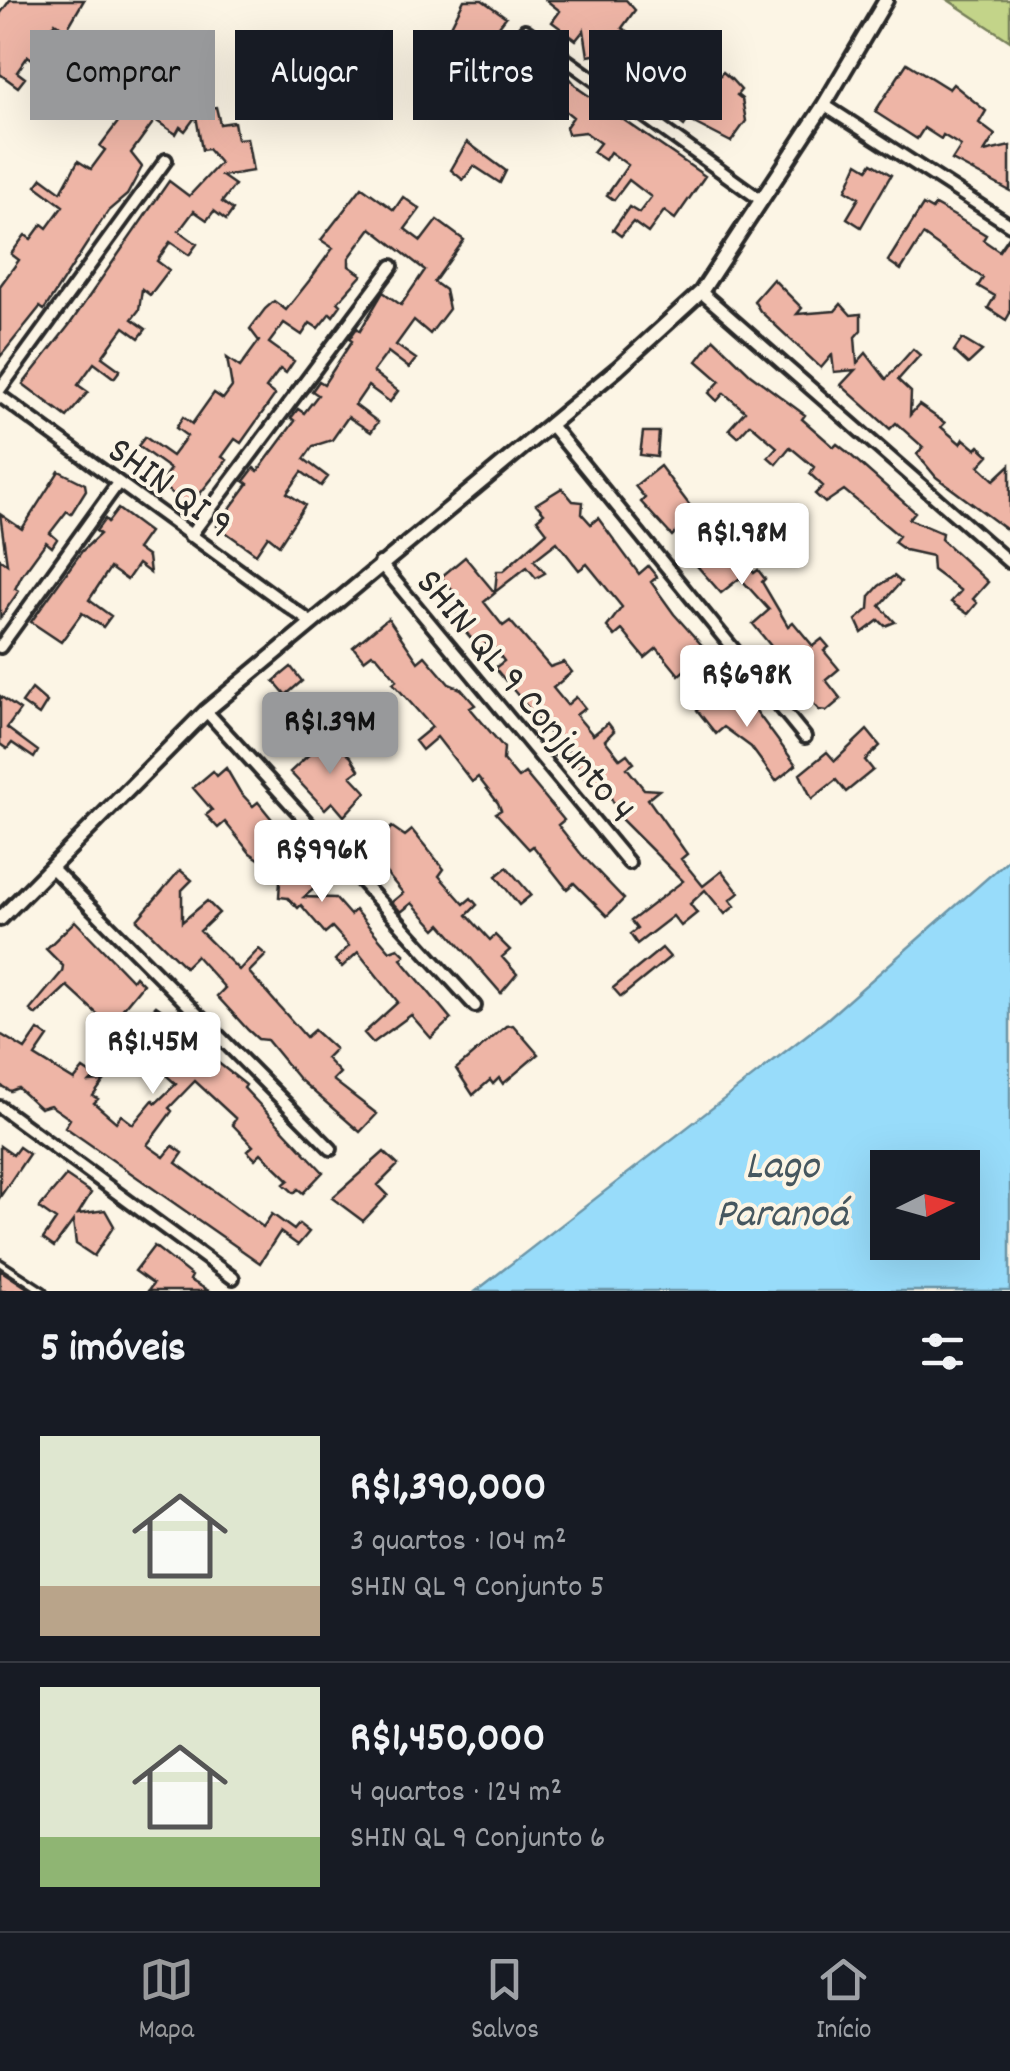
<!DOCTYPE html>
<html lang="pt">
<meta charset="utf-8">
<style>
body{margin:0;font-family:Dekko,sans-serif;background:#20242c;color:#f1f3f6;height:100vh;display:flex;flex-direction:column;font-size:38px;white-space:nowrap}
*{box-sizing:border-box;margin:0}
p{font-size:32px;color:#9ea1a6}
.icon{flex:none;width:55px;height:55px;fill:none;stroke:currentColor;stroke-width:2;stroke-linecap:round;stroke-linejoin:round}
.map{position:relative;height:1291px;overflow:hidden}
.details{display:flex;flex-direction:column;background:#171b24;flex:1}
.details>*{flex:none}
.banner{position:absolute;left:30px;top:30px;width:950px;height:90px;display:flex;gap:20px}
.needle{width:65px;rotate:85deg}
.tools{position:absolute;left:870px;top:1150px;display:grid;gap:20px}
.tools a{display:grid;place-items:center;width:110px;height:110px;border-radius:0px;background:#171b24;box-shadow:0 10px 40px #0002;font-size:50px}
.price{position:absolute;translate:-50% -85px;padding:0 22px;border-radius:10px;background:#fff;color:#222;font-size:32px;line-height:65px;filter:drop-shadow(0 2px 5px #0008)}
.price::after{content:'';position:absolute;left:50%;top:60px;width:30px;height:22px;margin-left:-15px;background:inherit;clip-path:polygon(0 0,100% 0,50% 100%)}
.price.on{background:#98999b;color:#111}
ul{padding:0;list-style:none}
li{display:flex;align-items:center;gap:30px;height:250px;padding:0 40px}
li+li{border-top:2px solid #363941}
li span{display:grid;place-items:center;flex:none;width:280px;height:200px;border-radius:0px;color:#555}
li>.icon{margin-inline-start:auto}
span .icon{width:120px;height:120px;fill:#fffc;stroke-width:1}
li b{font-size:42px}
h2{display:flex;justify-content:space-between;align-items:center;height:120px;padding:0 40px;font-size:42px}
.chip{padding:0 35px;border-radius:0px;background:#171b24;box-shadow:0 10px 40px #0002;font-size:35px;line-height:90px}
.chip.on{background:#98999b;color:#111}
.tab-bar{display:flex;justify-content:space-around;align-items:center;height:140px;border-top:2px solid #363941;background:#171b24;font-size:28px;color:#9ea1a6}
.tab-bar a{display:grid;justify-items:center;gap:5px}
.tab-bar .on{color:#98999b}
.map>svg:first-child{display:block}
.green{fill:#c3d489;stroke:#77805a;stroke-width:2.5}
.water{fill:#98dcfa;stroke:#6c95a7;stroke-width:2.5;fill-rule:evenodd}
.building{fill:#eeb5a6;stroke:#2b2b2b;stroke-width:2.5}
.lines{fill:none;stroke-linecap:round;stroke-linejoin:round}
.service-casing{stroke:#2b2b2b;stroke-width:12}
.minor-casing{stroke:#2b2b2b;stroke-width:18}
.tertiary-casing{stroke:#2b2b2b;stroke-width:20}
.service{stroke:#fcf5e5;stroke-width:5}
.minor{stroke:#fcf5e5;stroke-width:10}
.tertiary{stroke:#fcf5e5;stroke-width:12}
.labels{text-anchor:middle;stroke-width:8;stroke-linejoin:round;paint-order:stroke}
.street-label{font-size:40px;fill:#2b2b2b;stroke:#fcf5e5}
.water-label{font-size:42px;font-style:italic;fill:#46575f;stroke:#fcf5e5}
</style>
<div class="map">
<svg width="1010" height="1291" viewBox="0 0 1010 1291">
<rect width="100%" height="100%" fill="#fcf5e5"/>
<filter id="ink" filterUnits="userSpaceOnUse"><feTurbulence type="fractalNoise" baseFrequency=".01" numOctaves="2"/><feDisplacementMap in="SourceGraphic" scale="20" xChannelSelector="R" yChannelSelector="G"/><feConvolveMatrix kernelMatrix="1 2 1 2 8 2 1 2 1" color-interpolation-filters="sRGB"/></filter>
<g filter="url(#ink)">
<path class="green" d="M948,0H1010V41Z"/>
<path class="water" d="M1010,858V1291H476L826,1020ZM888,1168H962V1242H888Z"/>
<path class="building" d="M10,0H84L66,31L55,22L32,59L28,56L17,72L25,78L18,87L0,74V14Z
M464,0H482L506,17L489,39L523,64L531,53L560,74L563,70L579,89L705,176L675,219L664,211L648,233L633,222L621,236L613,230L629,207L639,213L651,197L629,180L614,200L607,195L628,165L610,152L605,160L593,152L600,143L585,132L568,134L566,127L573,117L562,108L539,101L527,117L506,103L501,110L470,90L466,95L458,88L467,75L442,57L459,35L450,28Z
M546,0H626L635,10L622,28L664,55L678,34L689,42L675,62L709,87L723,72L731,79L741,90L737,95L742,99L746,121L731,142L688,120L684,126L610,66L622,50L588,56L584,30L576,40L552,22L560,11Z
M98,45L117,58L99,83L116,95L110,103L87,87L71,108L63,103L93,62L88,58Z
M907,63L949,89L953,84L986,111L979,123L995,135L984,152L1010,146V191L952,160L961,146L943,135L941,139L924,128L917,139L875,112Z
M158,76L207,108L216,107L220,124L234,122L237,139L247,138L253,171L222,176L235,185L222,202L233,210L226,220L214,211L207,220L194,211L179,231L197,244L189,255L170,242L157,261L169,270L150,295L142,289L139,310L132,319L146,329L139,338L124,327L102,357L120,370L114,378L94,363L78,385L88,392L67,417L23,384L70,324L169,181L189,196L220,163L208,149L202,150L196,116L185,131L180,127L176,134L155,120L131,153L142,167L127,195L108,211L44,310L40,307L0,357V286L19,260L11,254L25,235L31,239L42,224L47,228L63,206L36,186L42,178L61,192L78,161L91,169L105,150L100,146L118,122L113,119L117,111L123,102L138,113Z
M467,142L506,171L500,183L474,166L463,180L451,170Z
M858,163L868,169L872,163L891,175L861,227L847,218L859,198L846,190Z
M362,187L394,210L403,197L420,209L405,229L421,241L437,220L464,240L434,282L445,290L449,309L430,334L414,320L396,345L416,359L409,368L388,352L373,372L398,391L390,402L368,386L355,405L378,422L371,432L348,417L332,440L313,446L304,459L328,477L321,486L302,472L287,493L305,505L279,545L268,536L256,554L217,526L248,484L244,481L254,468L258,471L295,421L291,418L298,409L304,413L318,395L312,391L319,381L324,384L352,341L349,339L357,328L360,331L383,292L401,305L425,270L371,228L349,258V266L362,275L338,302L341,305L333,316L330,313L318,328L310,323L302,335L284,323L269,343L294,361L286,373L280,369L266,388L275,395L241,443L235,439L222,457L227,460L190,506L159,484L170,469L138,446L145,437L172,456L187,436L176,428L183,417L192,424L214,393L223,399L232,387L227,358L240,367L259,341L250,329L265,309L274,301L286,310L309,281L333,248L321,240Z
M923,205L932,210L935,205L958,218L986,235L983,240L999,251L1010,235V313L1006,320L988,308L995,296L978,286L983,278L923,235L901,270L888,261Z
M773,279L802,308L797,314L835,311L841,304L851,315L861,314V330L855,337L857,363L866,353L886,379L913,349L920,355L898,380L911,392L910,415L919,405L945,423L941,427L961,444L964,439L976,449L979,446L989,455L979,466L994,480L1010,465V532L936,477L917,454L923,447L896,423L890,429L841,385L855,370L834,372L832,355L821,368L760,311L754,301Z
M714,339L750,374L805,415L802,419L834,447L837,444L846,451L915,512L909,519L942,533L941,539L988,582L973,599L977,603L968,614L951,602L961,591L933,570L932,556L905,550L894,542L899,536L844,490L825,503L815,494L823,486L810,474L814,467L790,447L776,464L768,457L777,447L750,424L738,437L729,429L745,411L724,393L717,401L709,393L720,381L697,361Z
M962,339L982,351L968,364L954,351Z
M643,432H659L657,457L640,455Z
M660,466L700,519L730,541L737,535L746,546L737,553L754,573L758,570L765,579L762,582L788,626L793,622L813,646L822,639L829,647L824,651L839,669L826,680L841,699L827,711L819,710L770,655L775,651L753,624L769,610L740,578L721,593L691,559L695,555L676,532L672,536L641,502L645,498L635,486Z
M59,471L85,484L86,490L71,514L67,511L50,533L57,539L52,547L46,542L22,575L15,589L19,591L0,618V559L7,564L0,514L22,529Z
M562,488L573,501L583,502L582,514L591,524L598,518L639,574L648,566L657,577L651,582L674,614L707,651L679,675L657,648L645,658L622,630L615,636L607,627L622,607L587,564L579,570L557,542L534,560L545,573L536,578L527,567L495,592L497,571H503L547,532L537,519L544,513L536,504Z
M118,509L149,532L137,549L148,557L150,573L138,564L127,580L110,568L89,600L111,616L103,627L82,613L61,642L31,622L82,551L100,534L96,531L105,519L108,522Z
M465,557L495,593L484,602L503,626L510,621L550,667L564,662L572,672L553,688L567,705L576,697L585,708L576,715L593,735L608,723L614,731L605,740L620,759L627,754L634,763L627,768L644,789L659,790L648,799L687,854L681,859L703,886L722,871L739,893L730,900L735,906L725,914L705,890L690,904L697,913L681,926L673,916L637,944L630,934L637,929L631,921L683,881L622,820L605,786L595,788L585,779L566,747L554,756L546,747L555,740L495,668L504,661L489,641L480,649L461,626L464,623L448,604L458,597L441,577Z
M894,576L901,582L880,606L895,622L885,626L879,620L862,633L856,620L869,609L870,596L879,586Z
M388,618L418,662L425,656L449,684L461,689L475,705L470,708L504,748L503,760L518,778L525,773L564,820L558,825L581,854L624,899L607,916L574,883L567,889L533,846L529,849L496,813L501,810L498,803L478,777L472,782L437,737L422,750L415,741L432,727L393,683L397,680L377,656L372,654L364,660L353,647Z
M291,667L302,681L286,695L274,681Z
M731,687L741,699L745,696L796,765L776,781L751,747L724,727L716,734L697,710Z
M32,689L47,702L39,715L22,703Z
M0,696L20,710L7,728L38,751L34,758L12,743L7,749L0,744Z
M300,706L312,714L318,742L272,752L269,720L274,711Z
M867,730L880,746L865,760L873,770L846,792L836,780L812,799L800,774L827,752L835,761Z
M328,737L351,757L359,770L351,776L366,792L344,816L332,802L325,809L290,772Z
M226,768L240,792L253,806L258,802L275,823L271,826L298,850L294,853L304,864L322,869V882L304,897L335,898L350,915L355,910L390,951L398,948L405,955L401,959L451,1019L431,1038L411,1015L373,1043L364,1033L398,1002L358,952L342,967L335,960L349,946L332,927L325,933L301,905L298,908L288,898L279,897L280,881L265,863L250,853L225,822L218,828L206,815L212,810L193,788L213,771L217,776Z
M392,827L405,836L412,830L444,869L439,876L464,904L471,898L477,905L467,915L490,940L495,935L510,950L502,957L517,974L501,993L441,924L436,929L412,903L401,912L392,902L403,893L367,850Z
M507,867L531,895L519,905L496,876Z
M180,870L192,880L182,890V922L207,901L219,913L200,931L239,970L259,949L266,955L249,972L306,1037L314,1030L335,1049L326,1058L340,1073L333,1080L377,1114L360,1132L299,1079L267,1040L258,1039L248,1030L217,996L225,988L196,956L185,967L137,920Z
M75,921L132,980L135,976L143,984L121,1011L136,1026L156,1006L173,1018L196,1045L246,1085L244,1088L323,1172L303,1193L298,1189L294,1193L284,1184L289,1180L261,1153L255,1159L247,1151L253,1146L232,1124L236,1119L195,1081L169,1108L172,1111L147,1145L164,1157L173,1146L183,1153L176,1163L263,1227L272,1214L294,1230L299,1224L309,1232L298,1245L280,1232L260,1263L65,1127L70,1119L50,1105L40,1108L18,1088L10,1091L0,1085V1034L25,1049L38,1030L48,1037L35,1056L74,1080L83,1069L95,1077L90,1082L104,1081L93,1096L98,1099L94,1103L116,1122L121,1115L133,1124L153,1100L156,1103L176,1084L128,1041L109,1062L102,1054L120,1035L67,986L36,1015L30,1010L62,972L63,966L46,949Z
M662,948L670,957L621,997L613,988Z
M513,1025L538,1054L503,1084L499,1078L493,1084L490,1080L473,1095L456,1069L506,1026Z
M0,1146L13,1155L19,1147L29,1154L0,1197Z
M384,1152L398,1165L378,1185L388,1195L363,1221L332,1198Z
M66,1176L91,1193L78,1214L105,1210L114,1226L94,1256L76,1244L73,1221L54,1247L43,1239L56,1220L39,1208Z
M154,1246L192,1276L190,1280L209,1291H148L153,1284L135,1271Z
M0,1270L26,1287L31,1291H0Z"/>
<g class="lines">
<g class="service-casing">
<path id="service" d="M0,1263L43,1291"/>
</g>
<g class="minor-casing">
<path id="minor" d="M525,30L761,200
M824,105L1010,225
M701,292L1009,562
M0,389L166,160
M0,396L309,621
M550,424L805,737
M190,536L392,266
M380,563L629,863
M0,647L118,483
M206,711L475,1006
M51,867L331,1149
M0,1107L233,1278"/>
</g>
<g class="tertiary-casing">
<path id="tertiary" d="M0,919L206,711L617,369L701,292L824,105L886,0"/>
</g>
<use href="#service" class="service"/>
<use href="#minor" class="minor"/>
<use href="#tertiary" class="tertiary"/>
</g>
</g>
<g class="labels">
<g class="street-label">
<text transform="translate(172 485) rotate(36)" y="14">SHIN QI 9</text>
<text transform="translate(528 694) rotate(50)" y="14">SHIN QL 9 Conjunto 4</text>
</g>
<g class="water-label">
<text x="782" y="1177">Lago<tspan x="782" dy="48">Paranoá</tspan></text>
</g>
</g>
</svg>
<div class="tools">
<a><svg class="needle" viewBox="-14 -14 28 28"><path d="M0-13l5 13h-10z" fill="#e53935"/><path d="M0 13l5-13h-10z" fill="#9ea1a6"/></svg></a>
</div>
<b class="price" style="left:742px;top:588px">R$1.98M</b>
<b class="price" style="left:747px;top:730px">R$698K</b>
<b class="price on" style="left:330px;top:777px">R$1.39M</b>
<b class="price" style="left:322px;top:905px">R$996K</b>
<b class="price" style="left:153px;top:1097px">R$1.45M</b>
<div class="banner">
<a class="chip on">Comprar</a>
<a class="chip">Alugar</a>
<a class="chip">Filtros</a>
<a class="chip">Novo</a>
</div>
</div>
<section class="details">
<h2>5 imóveis<svg class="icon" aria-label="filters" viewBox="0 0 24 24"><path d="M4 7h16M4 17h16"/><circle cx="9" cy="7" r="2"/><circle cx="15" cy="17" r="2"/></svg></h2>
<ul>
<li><span style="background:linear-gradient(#dfe7d0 75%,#b9a48a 0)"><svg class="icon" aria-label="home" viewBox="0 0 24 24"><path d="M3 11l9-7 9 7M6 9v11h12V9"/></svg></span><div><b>R$1,390,000</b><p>3 quartos · 104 m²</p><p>SHIN QL 9 Conjunto 5</p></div></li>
<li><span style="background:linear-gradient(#dfe7d0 75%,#8fb573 0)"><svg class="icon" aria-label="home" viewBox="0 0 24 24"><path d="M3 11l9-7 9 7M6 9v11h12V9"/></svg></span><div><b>R$1,450,000</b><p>4 quartos · 124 m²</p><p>SHIN QL 9 Conjunto 6</p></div></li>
</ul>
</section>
<nav class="tab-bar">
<a class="on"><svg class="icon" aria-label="map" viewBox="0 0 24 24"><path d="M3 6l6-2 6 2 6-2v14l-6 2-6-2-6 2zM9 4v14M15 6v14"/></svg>Mapa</a>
<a><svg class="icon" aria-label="saved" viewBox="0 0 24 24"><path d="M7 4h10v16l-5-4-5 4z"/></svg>Salvos</a>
<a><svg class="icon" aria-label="home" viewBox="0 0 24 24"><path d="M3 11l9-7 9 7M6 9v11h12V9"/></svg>Início</a>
</nav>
